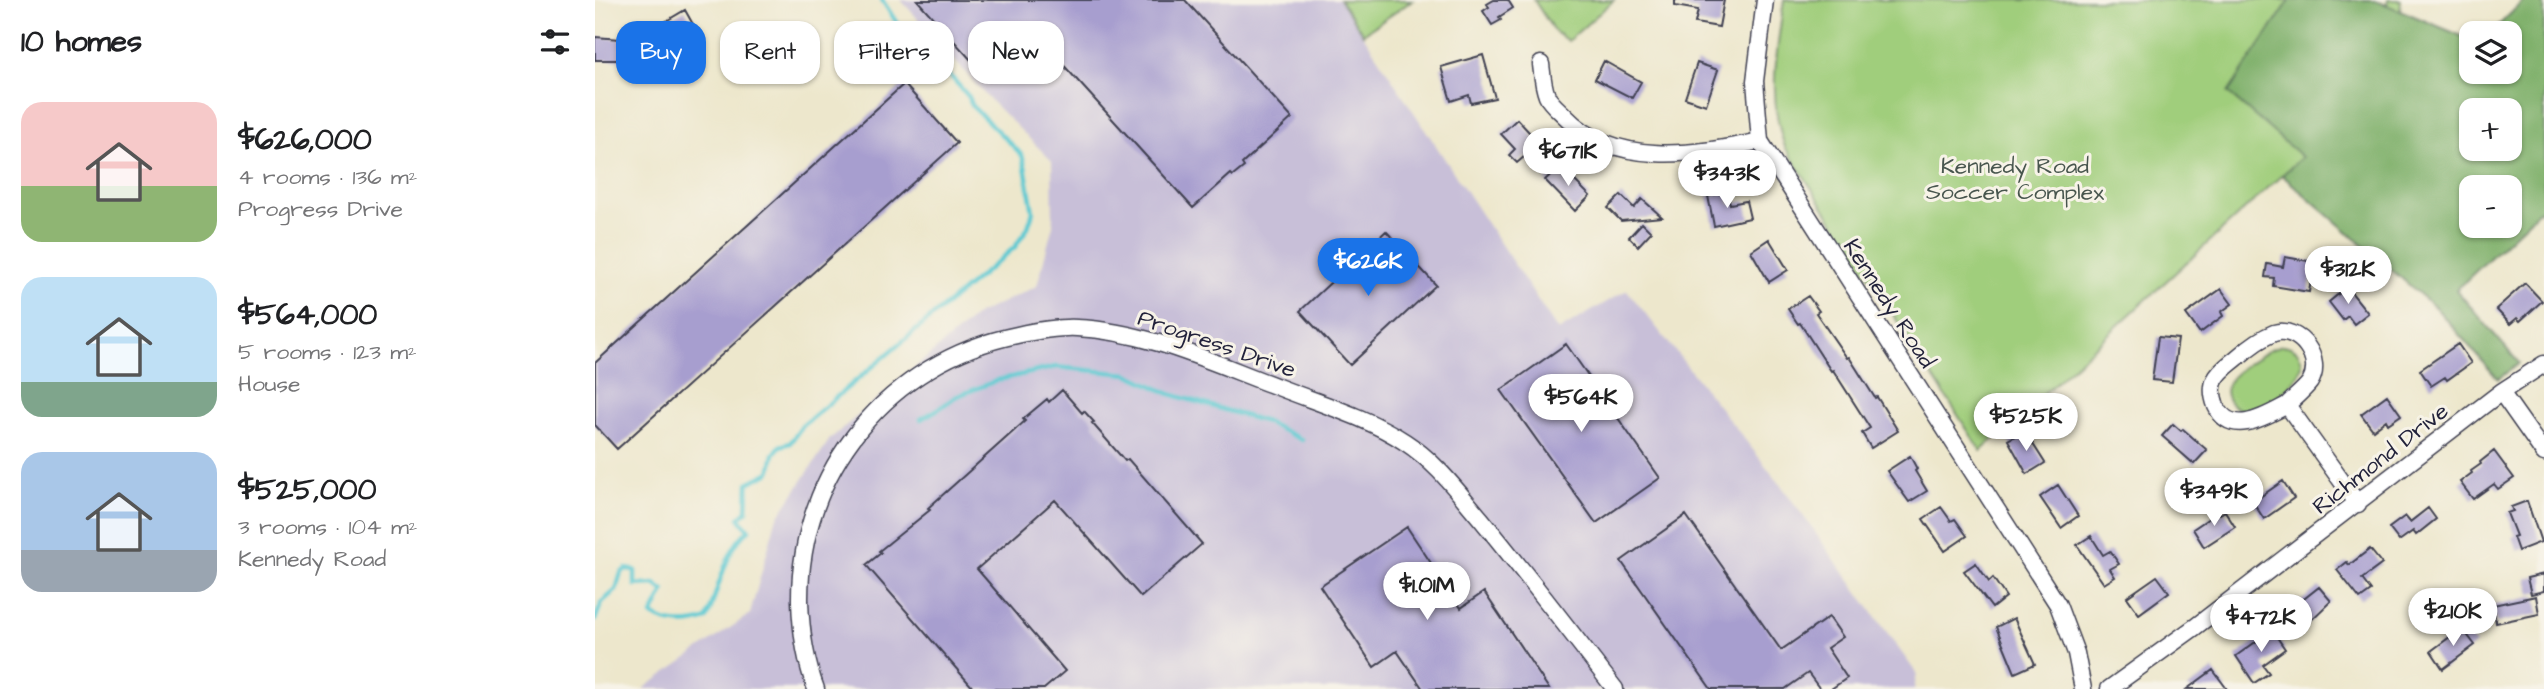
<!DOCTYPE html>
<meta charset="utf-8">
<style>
body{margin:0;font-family:"Architects Daughter",sans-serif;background:#f2f2f2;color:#202124;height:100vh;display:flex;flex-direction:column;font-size:26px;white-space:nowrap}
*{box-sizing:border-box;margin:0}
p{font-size:23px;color:#757577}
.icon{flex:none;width:38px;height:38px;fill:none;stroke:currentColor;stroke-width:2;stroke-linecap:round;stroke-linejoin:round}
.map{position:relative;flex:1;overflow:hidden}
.drawer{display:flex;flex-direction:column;background:#fff;width:595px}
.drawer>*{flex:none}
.guide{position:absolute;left:21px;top:21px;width:665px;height:63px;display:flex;gap:14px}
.tools{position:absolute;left:1864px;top:21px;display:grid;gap:14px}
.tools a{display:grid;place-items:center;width:63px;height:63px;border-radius:14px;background:#fff;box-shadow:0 2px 5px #0004;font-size:35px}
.price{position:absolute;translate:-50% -60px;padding:0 16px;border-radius:24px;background:#fff;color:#222;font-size:23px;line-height:46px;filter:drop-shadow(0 2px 4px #0008)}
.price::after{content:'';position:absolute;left:50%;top:42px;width:21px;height:16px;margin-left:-10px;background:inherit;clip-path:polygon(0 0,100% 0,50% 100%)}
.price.active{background:#1a73e8;color:#fff}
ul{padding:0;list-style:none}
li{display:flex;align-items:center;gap:21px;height:175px;padding:0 21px}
li span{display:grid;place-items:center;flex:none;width:196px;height:140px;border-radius:21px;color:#555}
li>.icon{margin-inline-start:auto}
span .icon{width:84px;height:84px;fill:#fffc;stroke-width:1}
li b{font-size:30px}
h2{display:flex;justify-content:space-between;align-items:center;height:84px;padding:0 21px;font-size:30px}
.tag{padding:0 24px;border-radius:21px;background:#fff;box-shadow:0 2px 5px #0004;font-size:24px;line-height:63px}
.tag.active{background:#1a73e8;color:#fff}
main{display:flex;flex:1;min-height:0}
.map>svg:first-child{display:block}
.industrial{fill:#c8bfd8}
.green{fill:#a0ce7c;stroke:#61785c;stroke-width:2;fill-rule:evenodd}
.forest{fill:#80b16c;stroke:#516a54;stroke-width:2;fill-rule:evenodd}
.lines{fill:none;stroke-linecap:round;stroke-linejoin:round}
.stream{stroke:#5cc9d2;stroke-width:4.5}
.building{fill:#a79ecf}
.minor-casing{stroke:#404051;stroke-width:19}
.minor{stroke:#fff;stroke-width:16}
.labels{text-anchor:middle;stroke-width:6;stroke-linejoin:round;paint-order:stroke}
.park-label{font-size:23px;fill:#48564e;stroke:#f7f3e8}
.street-label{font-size:23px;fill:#22223b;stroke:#f7f3e8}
</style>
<main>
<section class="drawer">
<h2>10 homes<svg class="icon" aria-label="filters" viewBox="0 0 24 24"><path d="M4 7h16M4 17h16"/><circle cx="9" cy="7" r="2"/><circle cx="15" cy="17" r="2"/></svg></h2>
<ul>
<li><span style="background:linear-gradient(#f6c9c9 60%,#8fb573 0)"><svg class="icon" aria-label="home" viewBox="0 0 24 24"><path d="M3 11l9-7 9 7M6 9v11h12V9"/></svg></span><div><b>$626,000</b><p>4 rooms · 136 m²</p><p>Progress Drive</p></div></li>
<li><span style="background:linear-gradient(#bfe0f5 75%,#7fa58c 0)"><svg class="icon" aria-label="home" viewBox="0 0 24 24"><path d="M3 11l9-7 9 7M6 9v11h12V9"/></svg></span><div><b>$564,000</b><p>5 rooms · 123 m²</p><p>House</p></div></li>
<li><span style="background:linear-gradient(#a9c7e8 70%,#9aa5b1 0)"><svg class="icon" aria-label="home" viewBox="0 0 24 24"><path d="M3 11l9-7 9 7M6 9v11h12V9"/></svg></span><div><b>$525,000</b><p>3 rooms · 104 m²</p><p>Kennedy Road</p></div></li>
</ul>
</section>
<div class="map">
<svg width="1949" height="689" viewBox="0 0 1949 689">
<rect width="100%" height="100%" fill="#f7f3e8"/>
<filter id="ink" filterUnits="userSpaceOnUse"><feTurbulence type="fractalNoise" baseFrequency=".0143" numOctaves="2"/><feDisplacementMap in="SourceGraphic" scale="14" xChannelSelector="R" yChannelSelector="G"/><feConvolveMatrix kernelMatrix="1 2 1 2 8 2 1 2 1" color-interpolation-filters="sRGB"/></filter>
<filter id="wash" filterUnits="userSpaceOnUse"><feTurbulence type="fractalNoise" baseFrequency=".00686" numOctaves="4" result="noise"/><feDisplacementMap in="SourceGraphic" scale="28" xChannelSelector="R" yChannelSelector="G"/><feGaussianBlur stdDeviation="1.57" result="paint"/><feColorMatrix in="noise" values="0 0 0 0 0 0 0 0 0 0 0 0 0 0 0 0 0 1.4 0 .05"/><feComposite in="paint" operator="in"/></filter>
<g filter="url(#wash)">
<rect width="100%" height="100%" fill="#ede7cc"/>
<path class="industrial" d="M306,0H745L963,331L1032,290L1188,488L1322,674L1319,689H48L155,614L181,520L235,439L383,314L442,286L458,225L457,161L393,98Z"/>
<path class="green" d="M745,0H818L768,34Z
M939,0H1019L973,41L959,31Z
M1189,0H1780L1792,5L1793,0H1806L1805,10L1876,40V72H1901L1949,206L1861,290L1924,363L1903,379L1842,309L1687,175L1386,451L1190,147C1172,98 1182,50 1189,0ZM1876,110H1914V149H1876ZM1876,187H1914V226H1876Z
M1688,345C1695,346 1702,349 1705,356C1716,376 1677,402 1662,409C1646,417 1627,402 1632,385C1636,372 1675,348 1688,345Z"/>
<path class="forest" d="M1695,0H1780L1876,40V72H1914V33H1896L1929,0H1949V206L1861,290L1924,363L1903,379L1842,309L1687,175L1707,157L1633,93ZM1876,110H1914V149H1876ZM1876,187H1914V226H1876Z"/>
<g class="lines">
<path class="stream" d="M326,419L345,408L360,397L403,380L461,367L533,374L575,394L671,422L707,440
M0,620L7,602L21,590L26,573L31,569L40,570V585L60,584L69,591L57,615C72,625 94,626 112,619C122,594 131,546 154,530L144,518L152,511L153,483L175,472L179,454L185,446L195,443L207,426L420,247L433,227L438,212L430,166L427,155L377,106L374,97L343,62L334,59L318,37L309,34L287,0"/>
</g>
<g id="blocks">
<path class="building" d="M322,0H590L697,118L647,164L649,167L638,176L636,174L598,208L444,38L395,81Z
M899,0H913L918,8L904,17L906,20L897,25L888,11L894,7L892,4Z
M1080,0H1129L1124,27L1100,23L1103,10L1080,6Z
M90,10L100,28L71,45L61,27Z
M0,37L37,40V60H0Z
M888,55L900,98L876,103L874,95L856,101L846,67Z
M1009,61L1046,82L1037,98L1000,79Z
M1102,63L1123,70L1111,105L1090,98Z
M309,84L362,143L22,449L0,425V363Z
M922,119L946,145L932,159L930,156L922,163L914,155L920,149L906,134Z
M965,166L995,196L980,211L950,180Z
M1132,192L1135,204L1151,201L1155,218L1119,226L1113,196Z
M1026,195L1039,208L1047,199L1067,217L1026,221L1013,208Z
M1047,223L1056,232L1043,246L1034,237Z
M791,231L841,285L755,365L705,311Z
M1174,239L1193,270L1174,282L1156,251Z
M1690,257L1719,262L1714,292L1678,286L1679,278L1670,277L1672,264L1688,267Z
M1930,283L1947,301L1925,321L1922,318L1915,324L1901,309Z
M1752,287L1773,313L1759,324L1753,316L1748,320L1734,302Z
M1626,289L1637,304L1626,312L1628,316L1605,333L1591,314Z
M1213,296L1224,311L1221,313L1252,358L1254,357L1280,398L1282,397L1303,431L1276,448L1267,433L1275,428L1238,370L1236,371L1205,323L1203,324L1193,309Z
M1563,337L1583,339L1577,382L1557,380Z
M971,344L1065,478L1001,523L906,390Z
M1863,344L1876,363L1852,380L1850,377L1836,386L1825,370Z
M467,390L487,413L489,411L499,422L497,423L530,461L533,459L607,544L546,597L460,500L382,569L470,671L449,689H379L271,565L286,553L284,551L335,510L333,508L430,421L428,419L452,399L454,402Z
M1792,395L1806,415L1793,424L1791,420L1778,430L1766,414Z
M1578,424L1586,431L1588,429L1612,450L1599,464L1567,436Z
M1427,432L1433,443L1436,441L1450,463L1432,474L1413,440Z
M1899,451L1919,478L1903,489L1899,484L1878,499L1865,482L1877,473L1876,471L1886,464L1885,462Z
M1315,456L1322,469L1320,471L1332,491L1314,502L1292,471Z
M1688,481L1699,498L1669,519L1658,502Z
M1463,485L1483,516L1466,528L1445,497Z
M1932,501L1946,542L1923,551L1918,537L1921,536L1912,513L1918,511L1916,507Z
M1346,507L1356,521L1360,519L1372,536L1350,551L1328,519Z
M1833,508L1841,519L1821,535L1818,531L1804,541L1794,528L1810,516L1815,522Z
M1630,511L1640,527L1609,547L1598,529L1623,512L1625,514Z
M1091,515L1186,650L1234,617L1248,637L1232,648L1252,678L1236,689H1225L1213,673L1190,689H1116L1026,561Z
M812,527L866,608L889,592L954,689H828L802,651L779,667L725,586Z
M1496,536L1508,555L1515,551L1524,564L1515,569L1520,577L1509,584L1482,545Z
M1775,549L1787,564L1767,579L1776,591L1765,599L1742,570L1752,562L1754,565Z
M1381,563L1394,582L1398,578L1411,597L1397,608L1369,571Z
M1949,574V591L1936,594L1932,578Z
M1562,576L1574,592L1544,614L1532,597Z
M1724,587L1736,601L1708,628L1692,608L1703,599L1705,602Z
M1941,596L1944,614L1901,623L1898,605Z
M1419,618L1440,664L1420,673L1401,627Z
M1673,624L1690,649L1668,665L1674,673L1659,683L1641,656L1666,638L1662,632Z
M1867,628L1880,645L1848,669L1836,651Z
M1618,670L1632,689H1592Z"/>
</g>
</g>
<g filter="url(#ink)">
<use href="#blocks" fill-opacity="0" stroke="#404051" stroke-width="2"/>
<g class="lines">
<g class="minor-casing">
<path id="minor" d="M1170,0L1160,81L1165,141L1463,605L1481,653L1488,689
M946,64C947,73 948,86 952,96C955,103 964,110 970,116C1019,168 1102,155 1165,141
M1906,392L1949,453
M1692,405C1671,416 1636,438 1621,406C1618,398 1616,388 1620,380C1625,370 1635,364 1643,357C1653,348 1666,338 1679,333C1705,325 1729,360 1715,382C1709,390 1699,398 1692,405L1763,504
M221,689C210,660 206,632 205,601C204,470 294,361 422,335C441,331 462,327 482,328C552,331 618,363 683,387C726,404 772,417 810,442C841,462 862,491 886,519C932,575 976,632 1020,689
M1514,689L1600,627L1906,392L1949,364"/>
</g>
<use href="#minor" class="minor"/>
</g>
</g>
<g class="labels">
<g class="park-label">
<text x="1420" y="173">Kennedy Road<tspan x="1420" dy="26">Soccer Complex</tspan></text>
</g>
<g class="street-label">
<text transform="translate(1295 303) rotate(57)" y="8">Kennedy Road</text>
<text transform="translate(622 343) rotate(19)" y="8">Progress Drive</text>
<text transform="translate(1785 458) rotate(-38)" y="8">Richmond Drive</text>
</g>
</g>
</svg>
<div class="tools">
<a><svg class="icon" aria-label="layers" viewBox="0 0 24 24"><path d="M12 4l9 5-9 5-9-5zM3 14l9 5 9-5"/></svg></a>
<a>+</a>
<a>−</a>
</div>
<b class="price" style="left:973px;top:188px">$671K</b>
<b class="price" style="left:1132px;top:210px">$343K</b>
<b class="price active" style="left:773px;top:298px">$626K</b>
<b class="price" style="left:1753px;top:306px">$312K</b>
<b class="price" style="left:986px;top:434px">$564K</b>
<b class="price" style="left:1431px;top:453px">$525K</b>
<b class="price" style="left:1619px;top:528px">$349K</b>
<b class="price" style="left:832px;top:622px">$1.01M</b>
<b class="price" style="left:1858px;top:648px">$210K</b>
<b class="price" style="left:1666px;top:654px">$472K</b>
<div class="guide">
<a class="tag active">Buy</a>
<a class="tag">Rent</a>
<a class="tag">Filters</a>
<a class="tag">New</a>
</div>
</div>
</main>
